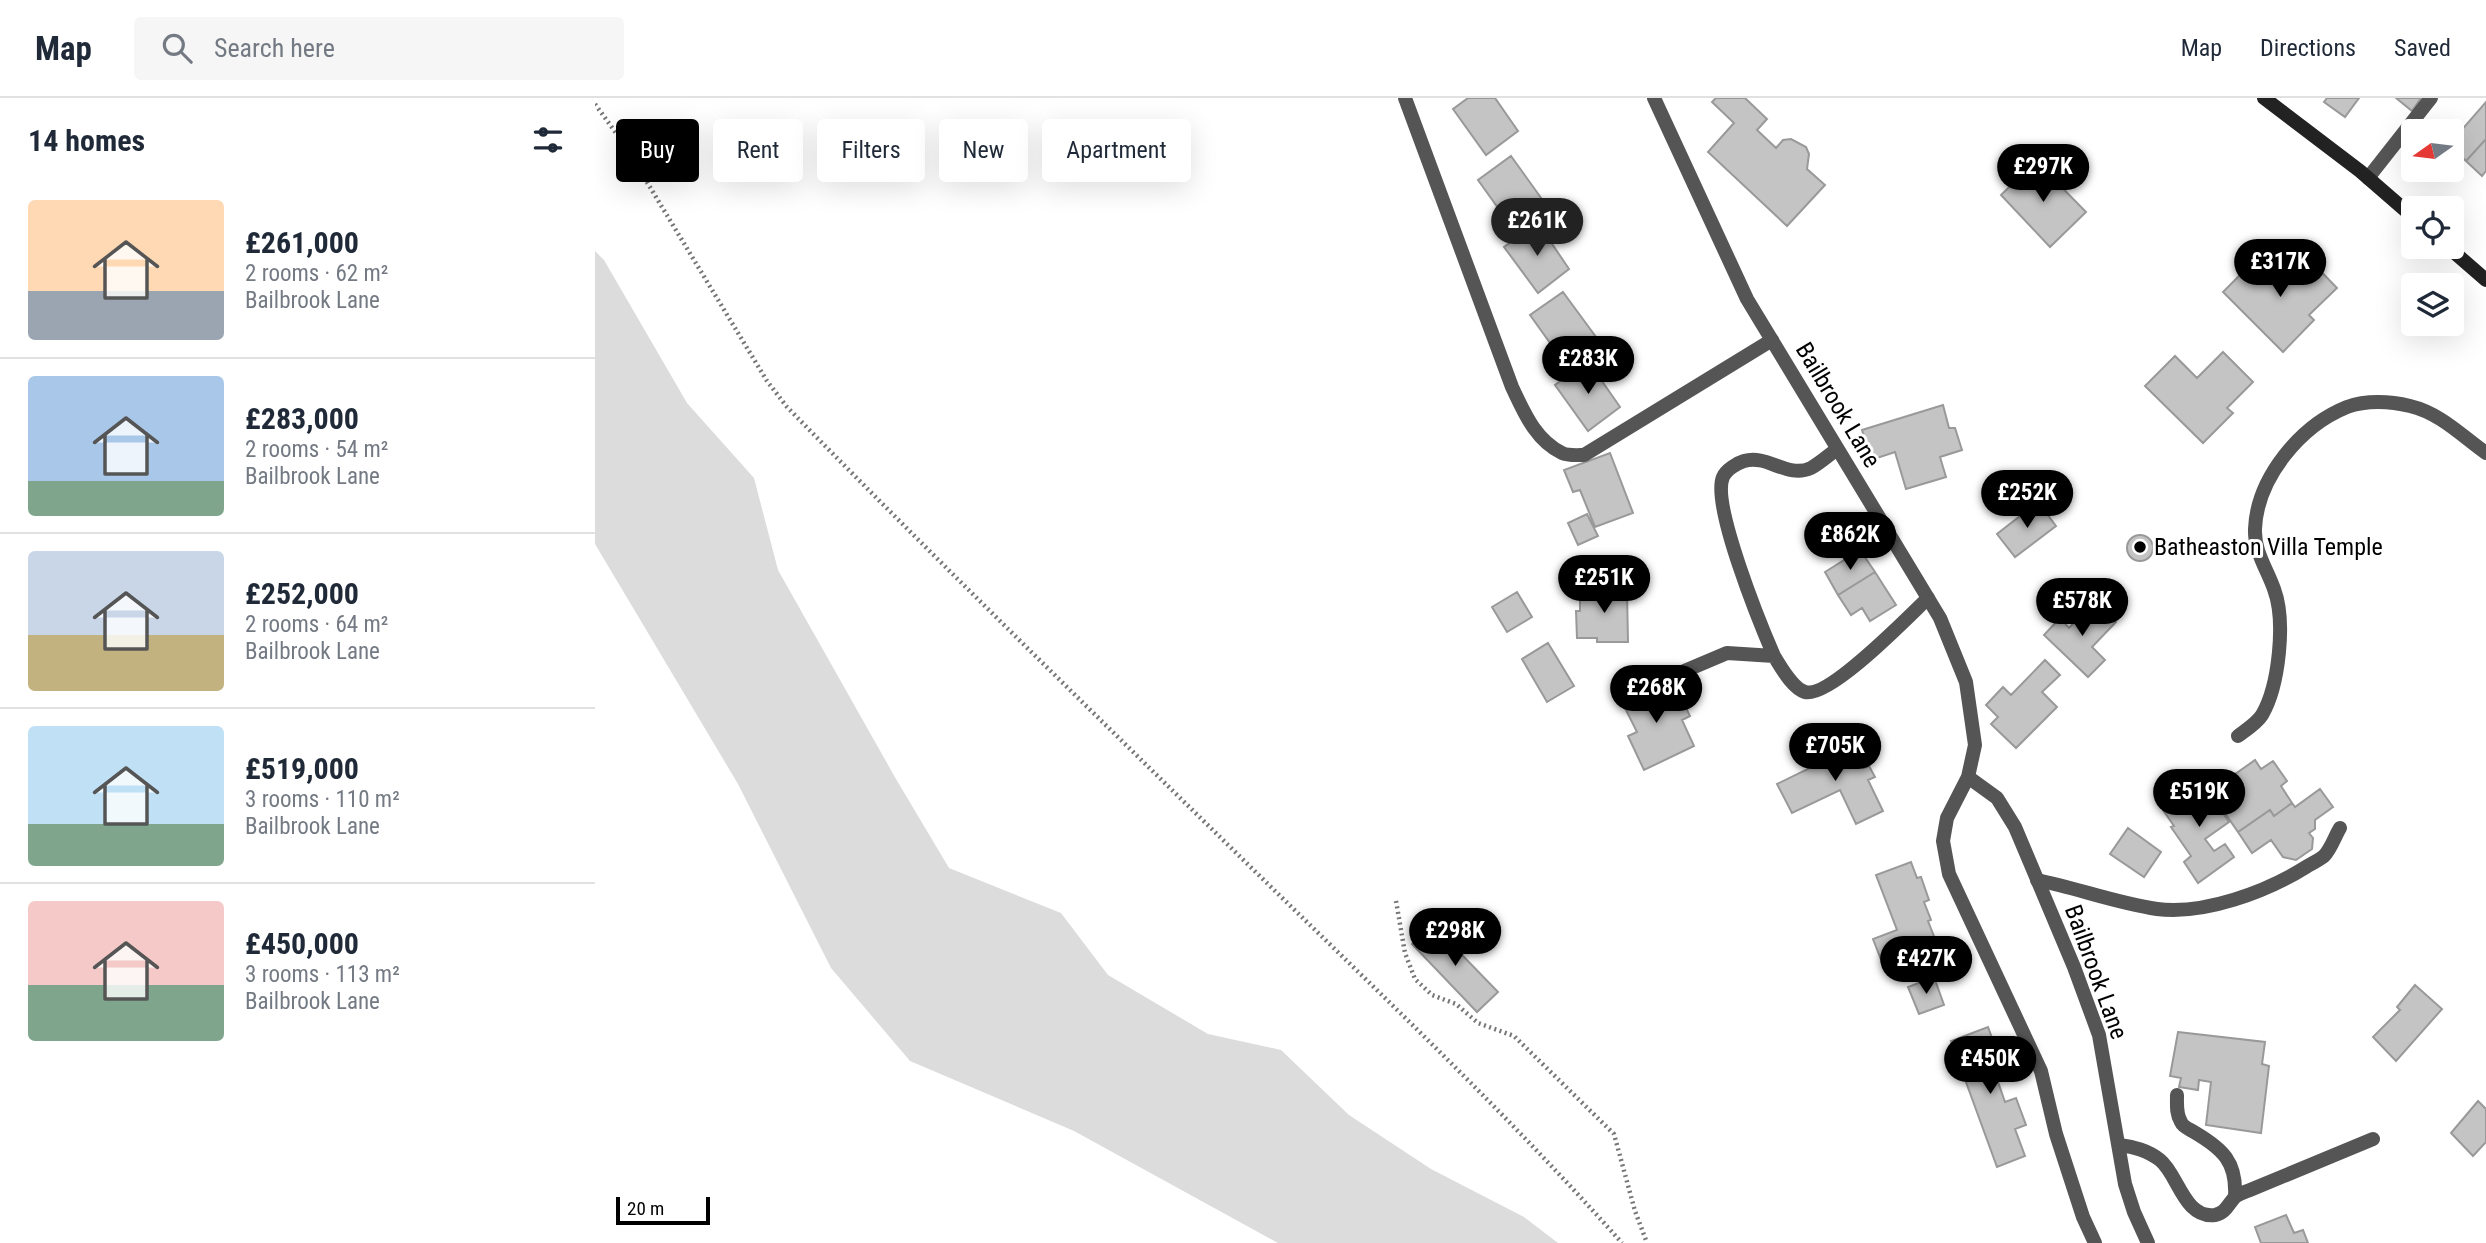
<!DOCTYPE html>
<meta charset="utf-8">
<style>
body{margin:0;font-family:"Roboto Condensed",sans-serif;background:#f6f6f7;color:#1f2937;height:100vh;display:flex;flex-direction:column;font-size:26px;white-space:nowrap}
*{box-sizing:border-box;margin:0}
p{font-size:23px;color:#747a83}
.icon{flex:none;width:38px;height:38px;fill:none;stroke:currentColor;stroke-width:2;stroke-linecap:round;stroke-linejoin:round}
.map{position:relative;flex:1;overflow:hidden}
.panel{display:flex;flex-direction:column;background:#fff;width:595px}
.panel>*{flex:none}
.hud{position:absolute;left:21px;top:21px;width:665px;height:63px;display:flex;gap:14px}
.needle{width:46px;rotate:256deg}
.tools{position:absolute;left:1806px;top:21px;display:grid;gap:14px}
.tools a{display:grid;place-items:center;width:63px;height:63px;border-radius:7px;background:#fff;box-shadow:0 7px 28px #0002;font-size:35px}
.scale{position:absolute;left:21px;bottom:18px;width:94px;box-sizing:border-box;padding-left:7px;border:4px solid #000;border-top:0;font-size:19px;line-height:24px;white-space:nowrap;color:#000;-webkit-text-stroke:5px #fff;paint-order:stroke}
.price{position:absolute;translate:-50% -60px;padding:0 16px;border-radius:24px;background:#000;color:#fff;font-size:23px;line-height:46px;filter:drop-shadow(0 2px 4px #0008)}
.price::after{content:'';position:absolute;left:50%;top:42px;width:21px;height:16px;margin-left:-10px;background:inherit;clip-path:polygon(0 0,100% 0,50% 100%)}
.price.active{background:#222;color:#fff}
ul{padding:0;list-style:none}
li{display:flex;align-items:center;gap:21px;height:175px;padding:0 28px}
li+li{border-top:2px solid #e0e1e3}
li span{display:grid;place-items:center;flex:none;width:196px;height:140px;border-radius:7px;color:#555}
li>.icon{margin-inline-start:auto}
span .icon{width:84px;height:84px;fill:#fffc;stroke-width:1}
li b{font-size:30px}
h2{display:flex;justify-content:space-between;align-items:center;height:84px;padding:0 28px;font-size:30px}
.pill{padding:0 24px;border-radius:7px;background:#fff;box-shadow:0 7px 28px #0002;font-size:24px;line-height:63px}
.pill.active{background:#000;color:#fff}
header{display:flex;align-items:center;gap:42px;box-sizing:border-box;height:98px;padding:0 35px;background:#fff;border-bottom:2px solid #e0e1e3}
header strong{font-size:33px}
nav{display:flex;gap:38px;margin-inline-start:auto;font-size:24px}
.search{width:490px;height:63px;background:#f6f6f7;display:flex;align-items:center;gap:18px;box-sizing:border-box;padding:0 24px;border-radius:7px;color:#747a83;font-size:26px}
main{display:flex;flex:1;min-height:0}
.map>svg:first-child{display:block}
.green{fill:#dcdcdc}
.building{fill:#c4c4c4;stroke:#999;stroke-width:2}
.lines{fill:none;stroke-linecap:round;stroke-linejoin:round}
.path{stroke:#777;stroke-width:4.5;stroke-dasharray:2 3.5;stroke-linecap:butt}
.lane{stroke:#555;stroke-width:14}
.street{stroke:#555;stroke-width:14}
.secondary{stroke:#222;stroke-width:14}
.poi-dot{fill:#000;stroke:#fff;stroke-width:2.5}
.labels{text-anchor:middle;stroke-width:6;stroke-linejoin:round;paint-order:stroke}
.street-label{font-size:24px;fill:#000;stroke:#fff}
.poi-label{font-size:24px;fill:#000;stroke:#fff;text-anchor:start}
</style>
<header>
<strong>Map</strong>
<div class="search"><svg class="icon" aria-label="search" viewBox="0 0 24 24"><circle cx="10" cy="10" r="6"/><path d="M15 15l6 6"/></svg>Search here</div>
<nav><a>Map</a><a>Directions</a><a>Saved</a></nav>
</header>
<main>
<section class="panel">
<h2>14 homes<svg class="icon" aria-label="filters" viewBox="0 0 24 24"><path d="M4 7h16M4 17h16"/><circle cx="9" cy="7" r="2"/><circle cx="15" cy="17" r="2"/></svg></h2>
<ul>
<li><span style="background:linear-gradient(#ffd9b3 65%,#9aa5b1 0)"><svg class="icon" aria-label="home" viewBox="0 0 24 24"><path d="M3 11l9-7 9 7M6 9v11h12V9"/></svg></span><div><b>£261,000</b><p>2 rooms · 62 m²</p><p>Bailbrook Lane</p></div></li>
<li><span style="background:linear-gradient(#a9c7e8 75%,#7fa58c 0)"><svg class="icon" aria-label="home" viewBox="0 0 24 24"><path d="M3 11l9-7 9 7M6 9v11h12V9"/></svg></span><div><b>£283,000</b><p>2 rooms · 54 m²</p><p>Bailbrook Lane</p></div></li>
<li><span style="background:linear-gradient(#c9d6e8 60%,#c2b280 0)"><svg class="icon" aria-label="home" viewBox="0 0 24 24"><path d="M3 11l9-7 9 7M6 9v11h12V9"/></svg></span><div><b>£252,000</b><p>2 rooms · 64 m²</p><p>Bailbrook Lane</p></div></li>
<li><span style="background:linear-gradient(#bfe0f5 70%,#7fa58c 0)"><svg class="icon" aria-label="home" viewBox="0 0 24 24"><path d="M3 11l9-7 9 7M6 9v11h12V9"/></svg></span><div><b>£519,000</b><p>3 rooms · 110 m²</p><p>Bailbrook Lane</p></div></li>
<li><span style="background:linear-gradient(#f6c9c9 60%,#7fa58c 0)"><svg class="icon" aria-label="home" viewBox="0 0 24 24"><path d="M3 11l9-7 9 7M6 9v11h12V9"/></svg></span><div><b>£450,000</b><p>3 rooms · 113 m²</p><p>Bailbrook Lane</p></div></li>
</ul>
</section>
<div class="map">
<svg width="1891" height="1145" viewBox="0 0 1891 1145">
<rect width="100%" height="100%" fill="#fff"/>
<path class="green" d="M0,153L9,162L92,305L159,380L183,472L301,681L354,770L466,815L513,877L613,936L686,952L754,1017L836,1071L929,1119L963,1145H683L479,1033L315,963L236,870L143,686L0,446Z"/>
<path class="building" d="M873,0H900L923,33L891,57L858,11Z
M1121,0H1150L1172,21L1162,32L1181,50L1188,42L1196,41L1211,49L1214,56L1212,71L1230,87L1192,128L1113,54L1139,25L1117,4Z
M1732,0H1764L1750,19L1729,4Z
M1801,0H1826L1817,13Z
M1891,4V41L1871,63L1857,50V43Z
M1891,41V73L1887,78L1871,63Z
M916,58L949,104L916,128L883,82Z
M1441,63L1491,114L1455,149L1406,97Z
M943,125L974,171L943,195L909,149Z
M1664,158L1690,184L1714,161L1742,190L1714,217L1719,222L1688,254L1628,194Z
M968,194L1001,239L968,263L935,217Z
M1628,254L1658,284L1632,310L1638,315L1608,345L1550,288L1580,258L1602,280Z
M993,263L1025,309L993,333L960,287Z
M1348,307L1354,330H1360L1367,352L1345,359L1351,379L1311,391L1300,354L1276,362L1267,332Z
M1015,355L1038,415L1000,429L985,392L978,394L969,372Z
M1443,404L1461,428L1420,459L1402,436Z
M992,416L1003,438L983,447L973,425Z
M1532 450a13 13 0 1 1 26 0a13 13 0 1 1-26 0Z
M1265,452L1280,474L1243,497L1230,474Z
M1280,474L1301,507L1275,523L1267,510L1256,517L1243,497Z
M1020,485L1032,494L1033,544H1002V540H982L981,513H985V501L1002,500V486Z
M922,494L937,519L912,534L897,509Z
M1499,503L1521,524L1497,549L1510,562L1493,579L1449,537L1465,520L1474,530Z
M953,545L979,588L952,604L927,561Z
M1450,562L1465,577L1447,594L1462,609L1421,650L1396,626L1403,619L1391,607L1408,589L1416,597Z
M1047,582L1057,604L1082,592L1095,618L1087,622L1099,648L1049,672L1033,638L1042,634L1022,594Z
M1255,640L1269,670L1274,668L1280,679L1273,682L1288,713L1261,726L1245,692L1197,715L1182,686L1225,665L1226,669L1232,666L1226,654Z
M1660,662L1666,671L1678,663L1692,683L1686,688L1697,705L1679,718L1675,712L1643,734L1621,702L1642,687L1636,679Z
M1613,681L1624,697L1618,701L1634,724L1610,741L1619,753L1630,746L1639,759L1603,785L1589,764L1596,758L1576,729L1579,728L1568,712L1569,706L1580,699L1586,701Z
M1725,691L1738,709L1720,722V731L1714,735L1718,740L1717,751L1701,762L1688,759L1676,742L1657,755L1643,734L1675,712L1679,718L1697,705L1700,709Z
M1533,730L1566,754L1549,779L1515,756Z
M1316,764L1322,780L1326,779L1334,802L1329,804L1336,822L1333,823L1344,851L1290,872L1278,841L1302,832L1281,777Z
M837,826L903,894L882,914L817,846Z
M1339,879L1349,907L1324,916L1313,889Z
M1820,887L1847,911L1801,963L1778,939L1805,912L1802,909Z
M1393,929L1403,956L1395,958L1399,970L1403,968L1407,980L1402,981L1410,1004L1421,1000L1431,1027L1420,1031L1430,1058L1402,1069L1356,943Z
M1583,934L1670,944L1667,966L1674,968L1666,1035L1611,1027L1616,984L1604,982L1603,992L1584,989L1586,980L1575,978Z
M1883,1003L1891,1011V1044L1878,1058L1856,1035Z
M1691,1117L1699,1135L1708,1132L1713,1145H1666L1660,1129Z"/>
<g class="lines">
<path class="path" d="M0,6L29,46L172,283L192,309C351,472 514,630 677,790C796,906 917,1021 1027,1145
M801,803L810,855L820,881L837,897L861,906L883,925L919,938L1019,1036L1040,1113L1052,1145"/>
<path class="lane" d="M810,0L917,289C929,314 940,342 967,355C973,358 983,357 989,357L1177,242
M1773,80L1836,0
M1179,558C1166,528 1116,406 1128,379C1131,372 1142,365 1149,363C1173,356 1192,381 1216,370C1225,365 1234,357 1242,351
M1080,577L1132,555L1179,558C1186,569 1197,590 1210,594C1234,601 1314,518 1333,500
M1643,638C1651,632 1662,625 1667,617C1684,588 1691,523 1679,491C1672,471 1659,453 1660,431C1662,380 1705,328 1752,309C1771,302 1795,303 1815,308C1845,315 1867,338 1891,355
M1442,782C1482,790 1521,805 1562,811C1609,817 1671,794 1711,769C1716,766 1724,762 1729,758C1736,751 1740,738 1745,730
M1582,997C1582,1007 1581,1016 1586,1024C1588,1029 1594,1031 1599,1034C1628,1051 1642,1064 1640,1099
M1524,1047C1539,1049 1552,1052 1565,1062C1583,1076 1589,1121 1620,1117C1631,1115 1633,1106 1640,1099C1644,1096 1650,1094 1655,1092L1778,1041"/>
<path class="street" d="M1059,0L1152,201L1345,520L1371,584L1380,647L1373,679L1402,700L1420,729L1479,869L1504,937L1530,1086L1539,1114L1553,1145
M1373,679L1352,720L1348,743L1354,776L1446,973L1461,1036L1488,1119L1500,1145"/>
<path class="secondary" d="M1669,0L1765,73L1818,119
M1853,149L1891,182"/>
</g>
<circle class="poi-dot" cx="1545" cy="449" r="7"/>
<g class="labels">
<g class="street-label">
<text transform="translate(1243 307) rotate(59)" y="8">Bailbrook Lane</text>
<text transform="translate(1501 874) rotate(70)" y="8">Bailbrook Lane</text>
</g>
<g class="poi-label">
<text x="1559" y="457">Batheaston Villa Temple</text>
</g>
</g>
</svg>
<div class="tools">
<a><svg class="needle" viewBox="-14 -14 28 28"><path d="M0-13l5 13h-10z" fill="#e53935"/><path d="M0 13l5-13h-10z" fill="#747a83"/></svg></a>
<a><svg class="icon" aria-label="locate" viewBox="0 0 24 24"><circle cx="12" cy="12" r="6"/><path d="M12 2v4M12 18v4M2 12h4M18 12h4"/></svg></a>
<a><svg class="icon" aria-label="layers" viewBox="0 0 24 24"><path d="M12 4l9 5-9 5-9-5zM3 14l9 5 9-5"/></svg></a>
</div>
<div class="scale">20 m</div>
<b class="price" style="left:1448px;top:106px">£297K</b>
<b class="price active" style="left:942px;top:160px">£261K</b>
<b class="price" style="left:1685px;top:201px">£317K</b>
<b class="price" style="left:993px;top:298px">£283K</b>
<b class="price" style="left:1432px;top:432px">£252K</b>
<b class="price" style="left:1255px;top:474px">£862K</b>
<b class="price" style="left:1009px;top:517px">£251K</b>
<b class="price" style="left:1487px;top:540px">£578K</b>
<b class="price" style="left:1061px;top:627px">£268K</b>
<b class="price" style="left:1240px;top:685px">£705K</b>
<b class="price" style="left:1604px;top:731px">£519K</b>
<b class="price" style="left:860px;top:870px">£298K</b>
<b class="price" style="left:1331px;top:898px">£427K</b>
<b class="price" style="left:1395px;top:998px">£450K</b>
<div class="hud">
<a class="pill active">Buy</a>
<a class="pill">Rent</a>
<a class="pill">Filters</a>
<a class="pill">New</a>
<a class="pill">Apartment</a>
</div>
</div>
</main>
